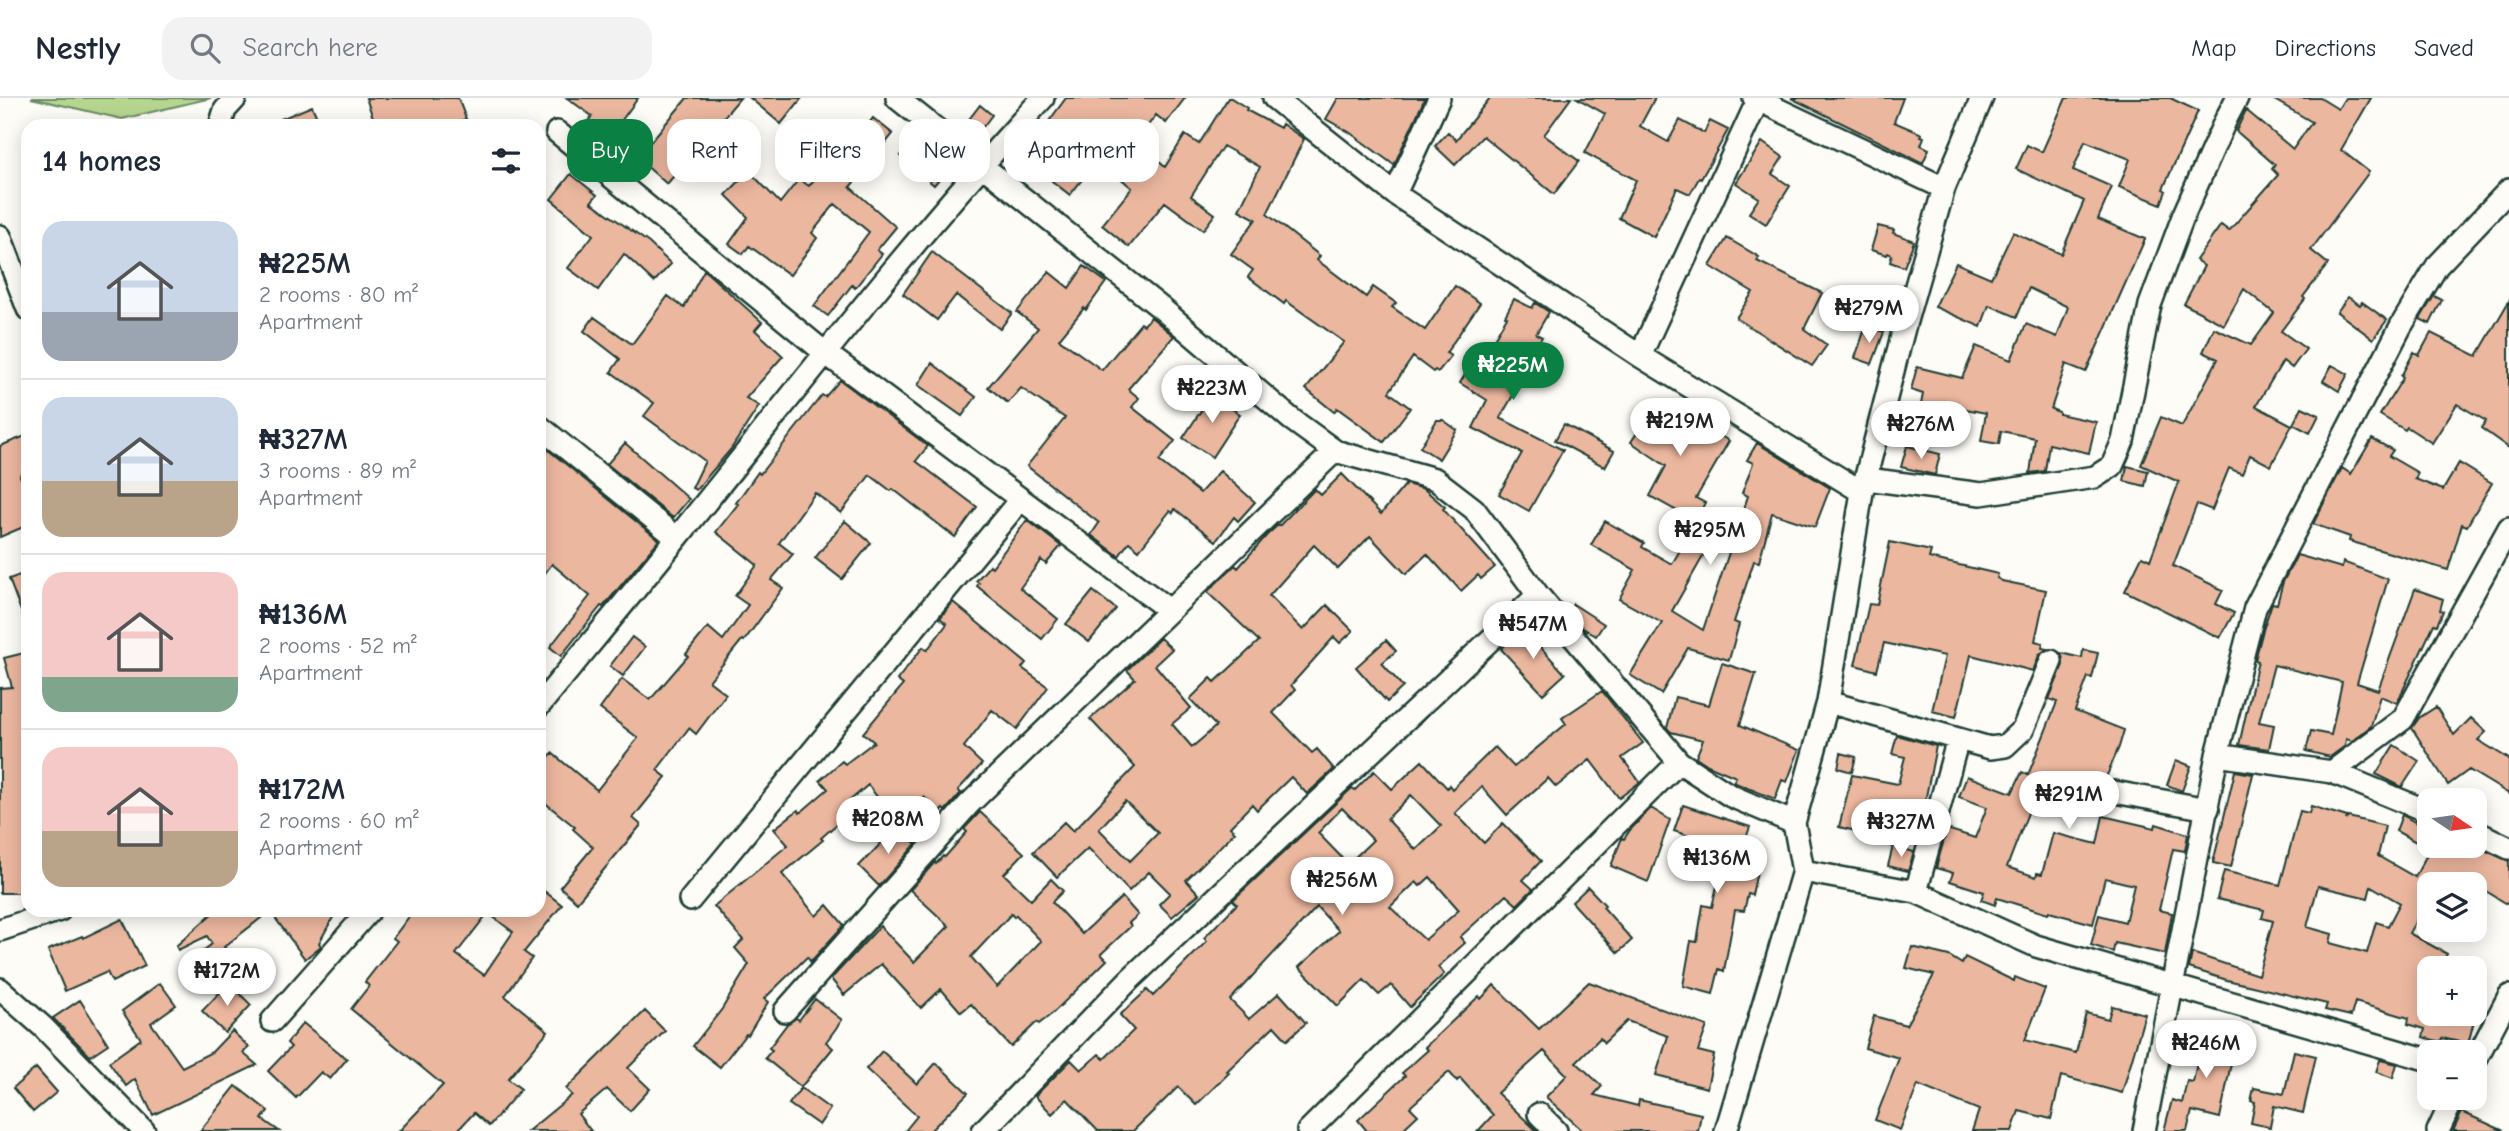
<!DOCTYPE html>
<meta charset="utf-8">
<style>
body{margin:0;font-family:"Comic Neue",sans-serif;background:#f2f2f3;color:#1f2937;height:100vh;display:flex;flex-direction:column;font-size:26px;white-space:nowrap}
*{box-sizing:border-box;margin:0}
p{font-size:23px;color:#747a83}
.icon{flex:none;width:38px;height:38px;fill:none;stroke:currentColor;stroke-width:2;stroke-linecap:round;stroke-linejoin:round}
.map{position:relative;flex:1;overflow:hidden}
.drawer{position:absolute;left:21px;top:21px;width:525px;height:798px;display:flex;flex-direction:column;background:#fff;border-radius:21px;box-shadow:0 4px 18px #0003}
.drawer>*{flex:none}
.guide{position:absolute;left:567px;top:21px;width:665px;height:63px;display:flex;gap:14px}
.needle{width:46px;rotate:103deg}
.tools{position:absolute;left:2417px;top:690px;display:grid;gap:14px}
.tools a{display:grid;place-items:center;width:70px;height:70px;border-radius:14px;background:#fff;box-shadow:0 4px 18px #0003;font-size:35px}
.price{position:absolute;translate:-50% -60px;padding:0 16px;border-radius:24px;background:#fff;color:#222;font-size:23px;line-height:46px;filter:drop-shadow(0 2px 4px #0008)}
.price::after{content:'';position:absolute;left:50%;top:42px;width:21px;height:16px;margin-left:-10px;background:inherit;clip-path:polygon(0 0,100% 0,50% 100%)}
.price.selected{background:#0b8043;color:#fff}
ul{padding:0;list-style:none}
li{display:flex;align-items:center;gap:21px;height:175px;padding:0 21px}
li+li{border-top:2px solid #e0e1e3}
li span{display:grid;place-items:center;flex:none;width:196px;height:140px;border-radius:21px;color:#555}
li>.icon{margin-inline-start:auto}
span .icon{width:84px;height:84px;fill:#fffc;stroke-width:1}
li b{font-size:30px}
h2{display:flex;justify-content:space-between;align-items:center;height:84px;padding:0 21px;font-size:30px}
.tag{padding:0 24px;border-radius:21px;background:#fff;box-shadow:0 4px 18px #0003;font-size:24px;line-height:63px}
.tag.selected{background:#0b8043;color:#fff}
header{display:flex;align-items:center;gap:42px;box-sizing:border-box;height:98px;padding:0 35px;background:#fff;border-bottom:2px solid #e0e1e3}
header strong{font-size:33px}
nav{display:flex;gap:38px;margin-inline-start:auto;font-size:24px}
.search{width:490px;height:63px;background:#f2f2f3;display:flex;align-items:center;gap:18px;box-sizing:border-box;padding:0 24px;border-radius:21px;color:#747a83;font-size:26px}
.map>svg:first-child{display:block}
.green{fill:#b6d690;stroke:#6a8a62;stroke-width:2}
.building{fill:#ecb79f;stroke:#1f3d34;stroke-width:2;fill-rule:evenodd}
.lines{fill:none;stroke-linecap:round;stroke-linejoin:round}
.street-casing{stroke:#1f3d34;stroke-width:26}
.street{stroke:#fdfcf7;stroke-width:21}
</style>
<header>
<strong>Nestly</strong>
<div class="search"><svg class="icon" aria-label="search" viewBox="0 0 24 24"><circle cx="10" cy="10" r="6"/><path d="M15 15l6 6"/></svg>Search here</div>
<nav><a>Map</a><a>Directions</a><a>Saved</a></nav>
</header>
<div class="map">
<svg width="2509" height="1033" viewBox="0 0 2509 1033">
<rect width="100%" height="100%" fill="#fdfcf7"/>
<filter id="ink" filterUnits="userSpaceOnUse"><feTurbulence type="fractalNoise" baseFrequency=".0143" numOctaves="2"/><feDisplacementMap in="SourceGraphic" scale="14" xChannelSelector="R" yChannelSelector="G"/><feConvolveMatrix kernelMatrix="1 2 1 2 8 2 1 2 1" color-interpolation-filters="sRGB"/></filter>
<g filter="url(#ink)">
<path class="green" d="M31,0H211L122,21Z"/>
<path class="building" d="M366,0H458L466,21L448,28H376Z
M567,0H638L608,41L586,26L592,18Z
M687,0H740L667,86L637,60Z
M750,0H802L781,26Z
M1066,0H1185L1166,25L1156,17L1136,43L1165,69L1185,37L1199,46L1228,0H1231L1247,10L1246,12L1280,30L1282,26L1304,41L1267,116L1320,158L1317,162L1366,199L1373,189L1396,205L1392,209L1425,232L1455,188L1480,205L1446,255L1451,258L1438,274L1435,272L1433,274L1413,259L1389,294L1410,310L1384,344L1337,310L1334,314L1306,291L1344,244L1286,203L1284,206L1248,179L1253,172L1231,156L1256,121L1239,112L1260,69L1223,48L1191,98L1215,116L1203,132L1165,104L1129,149L1102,127L1132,90L1098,61L1070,97L1052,83L1058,76L1027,53Z
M1338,0H1425L1394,67L1349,34L1326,21Z
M1490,0H1571L1544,37L1579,63L1554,96L1483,38L1455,67L1435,48L1448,34L1456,42Z
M1577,0H1655L1640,28L1668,44L1680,22L1704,35L1710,23L1728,32L1710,65L1701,81L1699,80L1690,96L1677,90L1654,139L1619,120L1636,82L1585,55L1605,16Z
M1791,0H1903L1894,24L1922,36L1921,38L1924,39L1921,47L1929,51L1923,65Z
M2066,0H2170L2198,13L2163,91L2166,93L2161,106L2119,89L2130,61L2085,43L2073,72L2112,89L2098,121L2145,141L2086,274L2066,266L2051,311L2059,314V316L2096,324L2089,355L2049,346L2045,373L2030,375L2035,340L2001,333L1999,346L1981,343L1986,315L1951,308L1946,328L1918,322L1923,296L1911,292L1917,269L1962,280L1976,248L2011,262L2026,226L2057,239L2068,209L2029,190L2017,219L1989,207L1981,229L1935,209L1956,165L1991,180L2013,134L2061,156L2084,103L2016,71L2027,47L2042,54Z
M2271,0H2320L2338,11L2345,0H2371L2341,52L2369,74L2311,152L2328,166L2303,199L2305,201L2281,233L2306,251L2292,270L2283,263L2256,308L2292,327L2271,368L2250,357L2242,376L2229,370L2212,412L2197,406L2173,468L2223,492L2216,506L2234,515L2220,540L2125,493L2142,458L2150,462L2179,384L2141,367L2161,319L2182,328L2218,261L2203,254L2214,230L2251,247L2274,215L2244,191L2224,227L2184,206L2204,168L2196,162L2221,127L2229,133L2278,77L2272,71L2275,67L2236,33L2246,12L2293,51L2312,24Z
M980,7L992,17L972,43L960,33Z
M312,8L318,22L302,28H264Z
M873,20L893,36L850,89L896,129L877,152L882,156L855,190L852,187L828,218L814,208L869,134L835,106L812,135L817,140L790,177L749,148L743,156L729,146L748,119L726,97L749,73L780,105L799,81L809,88L838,52L844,58Z
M912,44L946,73L934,87L900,58Z
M1762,44L1783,59L1772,76L1790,88L1766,126L1749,115L1759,100L1736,85Z
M571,76L597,97L591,104L649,145L671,166L654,184L624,156L598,192L568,170L593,137L551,101Z
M1878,128L1894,132L1893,135L1914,143L1904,169L1890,164L1892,157L1888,155L1887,157L1871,152Z
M1727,140L1759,159L1757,163L1822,195L1804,231L1827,247L1812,268L1736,220L1753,194L1710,168Z
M932,154L1012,215L1000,231L956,197L937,222L903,196Z
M1084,168L1106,184L1086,212L1084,210L1059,241L1102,272L1141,225L1144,227L1151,219L1174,238L1128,291L1139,300L1132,309L1175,343L1159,363L1200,395L1220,373L1255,404L1238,423L1234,419L1216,443L1175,411L1173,415L1170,413L1139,452L1129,444L1119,458L1091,437L1099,425L1027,368L1065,320L1021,290L1008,305L988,289L1038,230L1017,214L1049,174L1069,190Z
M704,172L762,224L755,232L783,258L746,300L759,308L731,351L696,392L692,390L705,363L644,318L654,305L611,274L620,261L584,233L594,219L632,246L668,198L684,210Z
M2434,198L2442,202L2430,226L2420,221Z
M2348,199L2360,207L2362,204L2387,222L2373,241L2337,214Z
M1514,201L1532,210L1535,205L1549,214L1536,236L1542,239L1522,272L1526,275L1500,320L1563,352L1529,413L1499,396L1522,355L1473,330L1487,302L1460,285L1469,270L1475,273L1507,219L1505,218Z
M2509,203V350L2481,330L2486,323L2457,306L2432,345L2407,329L2405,332L2380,317L2403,280L2401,278L2414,254L2419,257L2431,235L2477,258Z
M1866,228L1884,234L1872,266L1855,260Z
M932,265L976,299L962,318L918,287Z
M2332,267L2348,276L2339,293L2323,283Z
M840,282L928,348L916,363L977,409L955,439L893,391L891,393L870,377L841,415L815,395L779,445L793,456L771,482L783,490L744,543L742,542L709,583L726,596L696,636L689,630L657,672L666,679L633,720L641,727L577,804L560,789L593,749L573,731L575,729L539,700V672L552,655L597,692L638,640L600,611L622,581L650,602L688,558L686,556L708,529L723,542L748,507L735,498L757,467L716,434L738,406L736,405L758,374L760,376L822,297L825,299Z
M1214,293L1231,305L1228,308L1240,316L1212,359L1183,340Z
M1658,303L1692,326L1695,323L1729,343L1696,400L1705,405L1695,423L1650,398L1666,368L1631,344Z
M2302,309L2319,317L2310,335L2293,326Z
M1437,322H1443L1457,332L1439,361L1420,349Z
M1564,326L1614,353L1605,369L1555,342Z
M28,337V373L21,375L20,378L28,397V427L0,439V348Z
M2372,341L2393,352L2389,358L2418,375L2415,381L2443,392L2459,365L2492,385L2467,428L2462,426L2448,472L2349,443L2350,439L2313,426L2342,370L2351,376Z
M625,345L689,401L673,420L607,366Z
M1757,345L1830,390L1815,429L1772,415L1759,464L1754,463L1734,524L1739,526L1729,562L1688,550L1661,596L1630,577L1662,525L1619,501L1635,472L1591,447L1605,423L1644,445L1642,449L1672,466L1693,430L1713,441L1672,513L1703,532L1748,398L1742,395L1753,365L1747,362Z
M1907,348L1940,356L1935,377L1901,369Z
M546,350L659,442L603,509L601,508L561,558L550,549L590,498L552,466L539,483V359Z
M2127,368L2148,373L2145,388L2124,383Z
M1342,376L1381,416L1406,386L1424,391L1445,409L1443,411L1495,469L1481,481L1478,477L1461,493L1427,456L1406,476L1370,438L1338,471L1314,447L1269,498L1303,532L1327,507L1353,533L1340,545L1334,539L1291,587L1295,592L1273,615L1312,655L1317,651L1334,671L1307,696L1291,679L1257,712L1252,706L1230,729L1235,734L1186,782L1199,796L1172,819L1159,806L1170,795L1149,774L1129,793L1088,750L1057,779L1033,754L1064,724L1073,733L1135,669L1090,621L1135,581L1127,572L1160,540L1172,551L1155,567L1191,610L1172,626L1192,649L1204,639L1216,628L1190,601L1211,580L1215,584L1259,543L1207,494L1235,467L1238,470L1267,437L1278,427L1279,428L1315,391L1321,397ZM1125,703L1158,735L1130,763L1099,731Z
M1027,422L1061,448L1046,466L1041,462L1020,490L1058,521L1042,541L977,488L979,485L976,483L990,467L992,469Z
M845,423L871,445L842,481L815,460Z
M1890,444L1931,453L1929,460L1998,476L1997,480L2002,483L2046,492L2035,543L2043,545L2042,550L2047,551L2039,557L2033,573L1971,557L1956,619L1932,613L1945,558L1884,545L1877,573L1855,567L1869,506L1877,507Z
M2297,457L2342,470L2343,464L2388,481L2357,585L2378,592L2415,491L2443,501L2440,512L2443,513L2437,527L2434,526L2397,605L2380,598L2371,628L2352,643L2346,641L2345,648L2330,659L2306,653L2311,633L2331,637L2342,584L2274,567L2259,624L2274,627L2269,651L2239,647L2258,563L2255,562L2263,532L2272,505L2277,506L2283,484Z
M28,474V528L27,529L9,481Z
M1093,493L1116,511L1089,544L1066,526Z
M953,504L1026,565L1022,570L1048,589L1017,631L992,612L964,649L982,666L958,692L961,695L945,713L943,711L940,714L924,699L895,722L868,687L839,712L845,719L821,740L823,742L782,776L816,818L827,807L844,827L814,860L810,863L807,859L764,901L768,904L748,937L746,936L720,969L693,948L722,911L749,866L735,850L743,842L714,808L788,747L774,731L798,712L800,715L828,691L820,682L842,663L845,666L874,644L863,635L903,587L897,582L923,549L927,552L947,526L940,520Z
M1573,506L1604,526L1596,538L1583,530L1569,513Z
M1523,530L1565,576L1543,596L1501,551Z
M632,539L645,549L623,578L610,568Z
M1386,542L1396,553L1382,565L1403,589L1387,604L1356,569Z
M2083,552L2098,555L2092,580L2088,579L2075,613L2124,632L2119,649L2094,708L2066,697L2058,714L2033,702L2007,769L2036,779L2037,775L2042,776L2053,735L2097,746L2103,718L2155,730L2156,726L2188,736L2185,753L2173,751L2159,812L2172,815L2165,856L2115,845L2113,854L2091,847L2099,817L2125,824L2134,787L2105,780L2093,826L2049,814L2048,816L1997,800L1995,807L1981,802L1984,794L1950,783L1953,775L1936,770L1947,731L1975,740L1987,709L1959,699L1967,678L2012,695L2022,674L2028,677L2057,604L2049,601L2063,567L2061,555L2082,560Z
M28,554V795H0V590L12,589L4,560Z
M1722,565L1756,576L1740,627L1799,652L1787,684L1782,682L1775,701L1733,684L1736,679L1708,667L1696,659L1703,642L1671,634L1667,630L1675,599L1709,607Z
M1602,593L1643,645L1622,660L1640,684L1619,700L1590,662L1556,689L1548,680L1507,717L1482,689L1455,715L1484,745L1503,725L1541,763L1523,782L1533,791L1517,807L1506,797L1460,839L1465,845L1438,869L1444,876L1410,909L1391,887L1379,897L1364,882L1338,908L1299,869L1339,833L1317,809L1230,902L1249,921L1279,895L1306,925L1287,942L1274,928L1227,973L1229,975L1196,1007L1178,989L1133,1033H1098L1067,1001L1052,1016L1035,998L1071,962L1081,972L1099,956L1104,961L1134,932L1120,917L1147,892L1153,898L1207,843L1204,840L1237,806L1233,802L1352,690L1355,692L1374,673L1392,691L1422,663L1447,690L1449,687L1452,691L1495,649L1514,669L1566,626L1562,620ZM1411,697L1441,728L1416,752L1387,721ZM1342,710L1373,742L1348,766L1318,735ZM1430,779L1459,812L1425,842L1390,809L1416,784L1420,788Z
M2436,609L2454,637L2471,620L2486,634L2478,642L2509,661V696L2469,672L2448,687L2412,630L2419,620Z
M1897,637L1936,648L1922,719L1900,714L1893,742L1839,729L1852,677L1898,686L1905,659L1892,656Z
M2394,647L2419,663L2402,689L2376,676Z
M1841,655L1856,659L1852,674L1838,670Z
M2176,662L2191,668L2182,693L2167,687Z
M2235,673L2253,676L2231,769L2213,765Z
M1683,707L1750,729L1739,760L1759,764L1752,797L1748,796L1744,813L1735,812L1724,873L1719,871L1713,896L1683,888L1691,843L1697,844L1703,807L1712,809L1726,750L1674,733Z
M2311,708L2347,719L2346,722L2348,719L2385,728L2378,758L2415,779L2432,747H2473L2509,763V807L2474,786H2429V799L2409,835L2447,856L2439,870H2429V915H2476L2468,946L2442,940L2441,944L2423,939L2425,931L2408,926L2409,920L2355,904L2351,918L2325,912L2327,906L2227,882L2189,870L2192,855L2258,877L2273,823L2262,820L2264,812L2217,801L2224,773L2280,787L2300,713L2309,715ZM2318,788L2368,800L2371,788L2400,805L2388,828L2376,824L2367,855L2330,845L2332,836L2307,829Z
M1651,710L1670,722L1648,784L1611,768L1622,740L1624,741L1630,732Z
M980,714L1024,755L1004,776L1031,802L1051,781L1063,793L1052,804L1082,836L1122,799L1138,817L1129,825L1131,828L1101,856L1107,862L1053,915L1039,926L1037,924L1011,949L971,906L961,914L941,891L921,910L881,866L844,897L831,881L880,828L914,864L949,828L910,792L935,764L936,766L943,758L945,759L967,734L964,731ZM1011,816L1014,819L1016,817L1041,843L997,889L971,859Z
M2402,717L2429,732V751L2396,733Z
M898,728L916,746L879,788L859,768Z
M1893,748L1914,754L1908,773L1888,768Z
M539,789L562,807L524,854L532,860L505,898L548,933L508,981L521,991L489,1028L474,1015L457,1033H399L443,987L351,911L369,888L365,884L397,843L393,840L414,812H539ZM488,815L513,834L484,877L456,856Z
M1588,789L1605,807L1603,809L1632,842L1618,855L1572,804Z
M216,812H337L319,845L321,848L305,861L270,813L224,849L234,861L210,883L191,862L212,846L207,838L178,852L176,848Z
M122,821L145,868L112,884L107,874L65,893L48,852L82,838L83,840Z
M1912,849L1949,858L1962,866L1965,859L2014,883L2015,879L2045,891L2025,942L2076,955L2086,915L2108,921L2112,908L2145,916L2122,995L2061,978L2051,1021L2019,1013L2012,1033H1972L1979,1012L1918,987L1900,1032L1875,1022L1899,960L1865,950L1874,918L1906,927L1934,877L1906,870Z
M1589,884L1707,928L1698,953L1714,957L1707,990L1656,977L1668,938L1627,923L1604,945L1600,940L1576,964L1602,988L1594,997L1638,1008L1639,1002L1701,1016L1698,1033H1583L1546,999L1567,977L1544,953L1497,995L1537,1033H1478L1493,1017L1460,980L1457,983L1449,974L1410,1009L1418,1017L1401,1033H1367L1358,1022L1405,978L1402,975L1428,952L1425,949L1479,898L1481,901L1494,887L1539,931Z
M160,885L176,907L151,925L182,969L212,954L232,933L249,949L243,955L257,967L153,1017L135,981L126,988L109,964L141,941L122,913Z
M229,885L251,907L225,935L202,913Z
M815,901L842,922L826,944L833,950L801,989L765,960L772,952L769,950L787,926L796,920L799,922Z
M80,902L108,946L90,958L53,920Z
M645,913L665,933L628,970L650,991L630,1013L607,991L578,1016L591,1033H528L572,997L566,991Z
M303,925L347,961L330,981L321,974L296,1000L268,973L291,949L287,945Z
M2205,928L2237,935L2220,1020L2192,1013L2187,1033H2164L2172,1002L2182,1005L2187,983L2193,984Z
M882,953L917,986L936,965L968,995L930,1033H905L917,1018L866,971Z
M2294,953L2316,958L2303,1015L2274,1008L2270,1029L2251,1025L2255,1004L2251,1003L2254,990L2284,996Z
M2380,962L2397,966L2393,980L2376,974Z
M36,970L57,994L33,1014L13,990Z
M236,988L268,1013L262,1021L279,1033H200Z
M801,990L830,1011L819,1027L789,1006Z
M2462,1014L2504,1033H2453Z"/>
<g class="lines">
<g class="street-casing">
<path id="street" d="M897,0L1161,210L1291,321L1335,353L1435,381L1474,411L1538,497L1679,664L1731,698L1794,725
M1274,0L1395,96L1439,0
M1754,0L1944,90
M220,28L225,12L235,1
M557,34L824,254L1169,512
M1395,96L1640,258L1862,394
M0,138L28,211
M1640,258L1758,2
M539,328L677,440
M1867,381L1981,396L2095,379L2112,368L2123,343L2150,207L2184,116L2226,21L2237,0
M1828,604L1990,650L2005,648L2023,631L2051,563
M539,608C585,552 632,496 677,440C797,292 913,140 1043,0
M2217,657L2332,674L2429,714
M2332,674L2403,621L2509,430
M2114,694L2208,711
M2474,733L2509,750
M1803,773L1916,794L2036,848L2429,962
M1916,794L1958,641
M690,802L1020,402
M0,832L60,812
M0,891L43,929L144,1033
M785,913L969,706L1335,353
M272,923L370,812
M2474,965L2509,898
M1539,1016L1556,1033
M983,1033L1129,882L1538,497
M1308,1033L1679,664
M1726,1033L1803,773L1794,725L1828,604L1862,394L1904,230L1944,90L1982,0
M2144,1033L2217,657L2255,510L2401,228L2437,168L2509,92
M2438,1033L2454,999"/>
</g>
<use href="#street" class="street"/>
</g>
</g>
</svg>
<div class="tools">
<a><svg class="needle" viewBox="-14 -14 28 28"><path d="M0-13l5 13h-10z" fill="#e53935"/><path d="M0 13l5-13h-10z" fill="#747a83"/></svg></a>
<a><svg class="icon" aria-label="layers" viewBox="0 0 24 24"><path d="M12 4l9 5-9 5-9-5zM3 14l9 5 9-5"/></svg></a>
<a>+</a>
<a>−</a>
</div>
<b class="price" style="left:1869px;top:247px">₦279M</b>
<b class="price selected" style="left:1513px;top:304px">₦225M</b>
<b class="price" style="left:1212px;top:327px">₦223M</b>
<b class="price" style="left:1680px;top:360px">₦219M</b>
<b class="price" style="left:1921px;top:363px">₦276M</b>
<b class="price" style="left:1710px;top:469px">₦295M</b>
<b class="price" style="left:1533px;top:563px">₦547M</b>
<b class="price" style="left:2069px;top:733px">₦291M</b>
<b class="price" style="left:888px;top:758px">₦208M</b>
<b class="price" style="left:1901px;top:761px">₦327M</b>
<b class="price" style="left:1717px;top:797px">₦136M</b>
<b class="price" style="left:1342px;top:819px">₦256M</b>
<b class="price" style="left:227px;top:910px">₦172M</b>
<b class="price" style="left:2206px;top:982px">₦246M</b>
<div class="guide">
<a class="tag selected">Buy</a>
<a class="tag">Rent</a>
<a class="tag">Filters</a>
<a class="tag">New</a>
<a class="tag">Apartment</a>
</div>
<section class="drawer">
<h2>14 homes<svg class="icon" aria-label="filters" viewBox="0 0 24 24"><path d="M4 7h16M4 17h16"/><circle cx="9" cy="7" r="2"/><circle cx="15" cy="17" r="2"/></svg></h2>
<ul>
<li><span style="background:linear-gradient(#c9d6e8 65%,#9aa5b1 0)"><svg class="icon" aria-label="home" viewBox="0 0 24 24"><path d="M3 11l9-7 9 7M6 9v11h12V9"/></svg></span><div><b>₦225M</b><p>2 rooms · 80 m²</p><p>Apartment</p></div></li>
<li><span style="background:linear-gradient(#c9d6e8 60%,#b9a48a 0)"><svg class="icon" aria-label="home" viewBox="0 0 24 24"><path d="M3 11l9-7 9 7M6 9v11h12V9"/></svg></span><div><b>₦327M</b><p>3 rooms · 89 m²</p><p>Apartment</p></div></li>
<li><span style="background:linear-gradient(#f6c9c9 75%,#7fa58c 0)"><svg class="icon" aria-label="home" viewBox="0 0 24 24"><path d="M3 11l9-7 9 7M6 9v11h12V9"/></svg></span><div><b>₦136M</b><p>2 rooms · 52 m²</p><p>Apartment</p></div></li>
<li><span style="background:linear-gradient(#f6c9c9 60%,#b9a48a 0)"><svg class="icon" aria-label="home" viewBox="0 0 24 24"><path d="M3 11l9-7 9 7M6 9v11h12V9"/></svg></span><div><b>₦172M</b><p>2 rooms · 60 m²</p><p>Apartment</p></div></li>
</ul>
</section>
</div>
